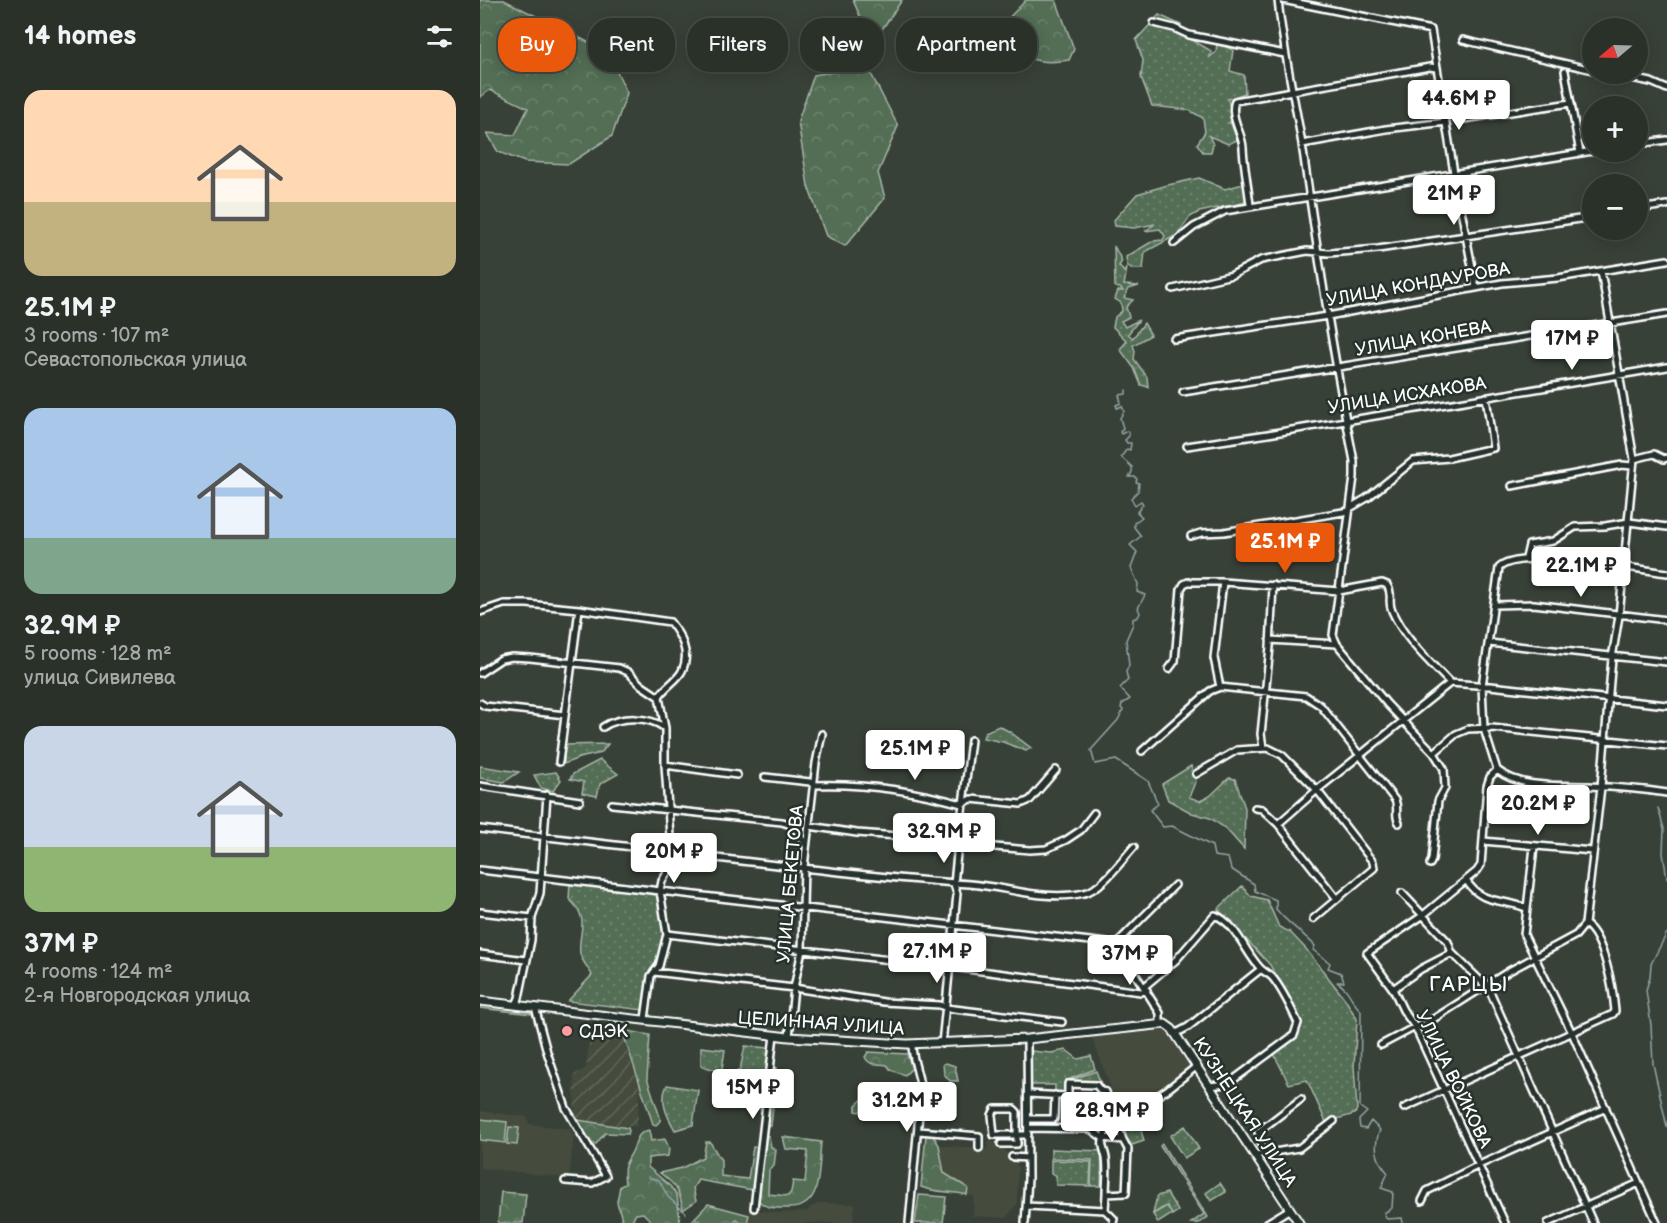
<!DOCTYPE html>
<meta charset="utf-8">
<style>
body{margin:0;font-family:"Balsamiq Sans",sans-serif;background:#363d35;color:#f1f3f6;height:100vh;display:flex;flex-direction:column;font-size:22px;white-space:nowrap}
*{box-sizing:border-box;margin:0}
p{font-size:20px;color:#a5a9a8}
.icon{flex:none;width:33px;height:33px;fill:none;stroke:currentColor;stroke-width:2;stroke-linecap:round;stroke-linejoin:round}
.map{position:relative;flex:1;overflow:hidden}
.side{display:flex;flex-direction:column;background:#2a3129;width:480px}
.side>*{flex:none}
.guide{position:absolute;left:18px;top:18px;width:570px;height:54px;display:flex;gap:12px}
.needle{width:39px;rotate:251deg}
.tools{position:absolute;left:1102px;top:18px;display:grid;gap:12px}
.tools a{display:grid;place-items:center;width:66px;height:66px;border-radius:50%;background:#2a3129;box-shadow:0 3px 15px #0003,0 0 0 2px #464c46;font-size:30px}
.price{position:absolute;translate:-50% -51px;padding:0 14px;border-radius:6px;background:#fff;color:#222;font-size:20px;line-height:39px;filter:drop-shadow(0 2px 3px #0008)}
.price::after{content:'';position:absolute;left:50%;top:36px;width:18px;height:14px;margin-left:-9px;background:inherit;clip-path:polygon(0 0,100% 0,50% 100%)}
.price.active{background:#ea580c;color:#fff}
ul{padding:0;list-style:none}
li{display:grid;align-content:center;gap:12px;height:318px;padding:0 24px}
li span{display:grid;place-items:center;height:186px;border-radius:18px;color:#555}
li>.icon{margin-inline-start:auto}
span .icon{width:108px;height:108px;fill:#fffc;stroke-width:1}
li b{font-size:26px}
h2{display:flex;justify-content:space-between;align-items:center;height:72px;padding:0 24px;font-size:26px}
.pill{padding:0 21px;border-radius:24px;background:#2a3129;box-shadow:0 3px 15px #0003,0 0 0 2px #464c46;font-size:21px;line-height:54px}
.pill.active{background:#ea580c;color:#fff}
main{display:flex;flex:1;min-height:0}
.map>svg:first-child{display:block}
.built{fill:#454b3e}
.industrial{fill:url(#industrial-furrows)}
.green{fill:url(#green-dots);stroke:#a8b6aa;stroke-width:1.5}
.forest{fill:url(#forest-crowns);stroke:#a8b6aa;stroke-width:1.5}
.pitch{fill:#526e55;stroke:#a8b6aa;stroke-width:1.5}
.lines{fill:none;stroke-linecap:round;stroke-linejoin:round}
.stream{stroke:#91a6a8;stroke-width:1.5}
.minor-casing{stroke:#fff;stroke-width:10}
.major-casing{stroke:#fff;stroke-width:11}
.minor{stroke:#26332d;stroke-width:5}
.major{stroke:#26332d;stroke-width:7}
.poi-dot{fill:#ff9aa2;stroke:#26332d;stroke-width:2}
.labels{text-anchor:middle;stroke-width:5;stroke-linejoin:round;paint-order:stroke}
.street-label{font-size:18px;fill:#fff;stroke:#26332d}
.poi-label{font-size:18px;fill:#fff;stroke:#26332d;text-anchor:start}
.quarter-label{font-size:21px;letter-spacing:1.5px;fill:#fff;stroke:#26332d}
</style>
<main>
<section class="side">
<h2>14 homes<svg class="icon" aria-label="filters" viewBox="0 0 24 24"><path d="M4 7h16M4 17h16"/><circle cx="9" cy="7" r="2"/><circle cx="15" cy="17" r="2"/></svg></h2>
<ul>
<li><span style="background:linear-gradient(#ffd9b3 60%,#c2b280 0)"><svg class="icon" aria-label="home" viewBox="0 0 24 24"><path d="M3 11l9-7 9 7M6 9v11h12V9"/></svg></span><div><b>25.1M ₽</b><p>3 rooms · 107 m²</p><p>Севастопольская улица</p></div></li>
<li><span style="background:linear-gradient(#a9c7e8 70%,#7fa58c 0)"><svg class="icon" aria-label="home" viewBox="0 0 24 24"><path d="M3 11l9-7 9 7M6 9v11h12V9"/></svg></span><div><b>32.9M ₽</b><p>5 rooms · 128 m²</p><p>улица Сивилева</p></div></li>
<li><span style="background:linear-gradient(#c9d6e8 65%,#8fb573 0)"><svg class="icon" aria-label="home" viewBox="0 0 24 24"><path d="M3 11l9-7 9 7M6 9v11h12V9"/></svg></span><div><b>37M ₽</b><p>4 rooms · 124 m²</p><p>2-я Новгородская улица</p></div></li>
</ul>
</section>
<div class="map">
<svg width="1187" height="1223" viewBox="0 0 1187 1223">
<defs>
<pattern id="industrial-furrows" width="10" height="10" patternUnits="userSpaceOnUse" patternTransform="scale(1.5)"><rect width="10" height="10" fill="#454b3e"/><path d="M-1 1l2-2M0 10L10 0M9 11l2-2" fill="none" stroke="#61665b"/></pattern>
<pattern id="green-dots" width="8" height="8" patternUnits="userSpaceOnUse" patternTransform="scale(1.5)"><rect width="8" height="8" fill="#526e55"/><path d="M2 2h.1M6 6h.1" fill="none" stroke="#6c846e" stroke-width="1.8" stroke-linecap="round"/></pattern>
<pattern id="forest-crowns" width="20" height="18" patternUnits="userSpaceOnUse" patternTransform="scale(1.5)"><rect width="20" height="18" fill="#526e55"/><path d="M2 6a3 3 0 1 1 6 0M12 15a3 3 0 1 1 6 0" fill="none" stroke="#6c846e"/></pattern>
</defs>
<rect width="100%" height="100%" fill="#384137"/>
<filter id="ink" filterUnits="userSpaceOnUse"><feTurbulence type="fractalNoise" baseFrequency=".0167" numOctaves="2"/><feDisplacementMap in="SourceGraphic" scale="12" xChannelSelector="R" yChannelSelector="G"/><feConvolveMatrix kernelMatrix="1 2 1 2 8 2 1 2 1" color-interpolation-filters="sRGB"/></filter>
<g filter="url(#ink)">
<path class="built" d="M681,1027L692,1032L714,1066L684,1089L681,1086L641,1115L612,1037Z
M0,1111L47,1117L49,1124L90,1129L94,1136L89,1178L0,1168Z
M508,1142H518L538,1166L537,1204L526,1218L493,1216L494,1196L487,1195L488,1188L464,1173L459,1145L507,1149Z
M340,1203L375,1204L373,1223H249L253,1213L271,1215L272,1210L300,1213L328,1211L329,1208Z"/>
<path class="industrial" d="M111,1028L141,1031L160,1090L157,1127L95,1120L94,1075L106,1068Z"/>
<path class="green" d="M679,15L701,25L702,34L731,51L730,57L736,52L737,43L753,50L750,71L764,75L765,93L748,99L752,119L749,123H751L757,140L748,144L729,136L733,144L731,152H723L717,144L725,132L723,118L709,110L672,106L661,77L663,60L656,40Z
M719,178L745,189L763,184L767,202L719,212L710,217L697,235L665,252L663,269H651L647,265L646,257L673,241L683,240L685,236L680,229L665,231L675,224L654,228L635,226L634,220L657,194L688,185Z
M634,246L642,261L639,266L644,272L647,268L644,285L659,286L648,289L644,298L653,300L646,307L649,317L641,321L645,327L659,320L648,334L653,338L664,323L671,335L653,345L655,351L654,359L667,377L668,387L661,385L654,368L640,349L647,341L633,327L635,317L642,311L641,303L635,299L638,291H643L640,288L635,287Z
M519,726L530,732L551,748L546,751L523,742L503,738L505,732Z
M128,744L121,753L99,758L84,764V745Z
M120,760L138,774L120,784L117,796L102,793L104,782L90,779L93,774Z
M0,766L39,772L24,782L0,778Z
M711,766L716,780L709,797L720,801L730,796L749,778L755,779L765,808L764,849L746,829L730,818L712,813L688,800L682,784Z
M76,772L81,780L73,791L61,788L54,775Z
M90,883L178,895L183,932L178,958L169,972L164,1010L88,1001L112,975C109,969 102,961 100,954C97,932 112,920 89,899Z
M762,886L771,896L787,900L799,927L810,932L826,949L865,999L877,1019L874,1066L877,1109L875,1114L846,1122L827,1080L809,1084L794,1054L818,1035L820,1021L790,965L766,939H763L738,909Z
M0,1005L51,1011V1014L0,1008Z
M265,1046L289,1048L283,1109L243,1106L247,1076L260,1070Z
M221,1047L245,1050L242,1069L240,1071L221,1066Z
M586,1050L598,1059L611,1056L615,1069L587,1080L585,1085L587,1095H575V1085H551V1051L571,1053Z
M616,1071L621,1084L588,1081Z
M187,1085L218,1090L213,1125L195,1130C187,1116 179,1101 187,1085Z
M647,1118L653,1119L661,1130L664,1141L649,1146L641,1126Z
M705,1126L719,1149L704,1158L690,1136Z
M682,1144L728,1217L719,1223H711L724,1214L680,1146Z
M571,1149L622,1151L621,1186H611L612,1160L571,1158Z
M571,1160L611,1162L610,1186L576,1185V1175L571,1174Z
M740,1183L746,1192L731,1201L726,1193Z
M687,1193L698,1211L692,1215L686,1206L673,1214L677,1196Z"/>
<path class="forest" d="M0,0H24L128,52L147,93L132,136L89,164L45,162L18,152L7,133L35,135L48,108L10,90L0,97Z
M373,0H422L392,44Z
M546,0H576L594,49L589,60C572,63 551,64 537,50C531,44 527,33 522,25Z
M387,66L418,126L398,173L405,198L365,246L346,236L328,186L318,121L334,75Z
M142,1030L170,1035L167,1078L181,1120L176,1125L173,1124Z
M388,1052L427,1054L432,1068L425,1075L411,1070L407,1065C398,1063 390,1067 385,1057Z
M466,1063L475,1066L478,1081H470L464,1074L463,1064Z
M293,1068H297L291,1126H286Z
M385,1097L393,1100L379,1112L376,1111V1105Z
M98,1120L148,1128L149,1131L148,1134L125,1133L116,1144H111L96,1121Z
M169,1130L171,1141L185,1139L189,1148L188,1156L168,1158V1167L190,1186L197,1195L200,1221L199,1223H173L163,1213L156,1214L150,1223H143L137,1202L140,1186L145,1184C143,1167 144,1166 152,1152C157,1141 156,1133 169,1130Z
M446,1135L453,1136L459,1145L464,1173L488,1188L487,1195C472,1191 456,1193 441,1187Z
M285,1136H289L291,1147L296,1150L294,1166L289,1170L288,1194L308,1196L311,1192L313,1181L325,1182L328,1151L306,1149L303,1137L341,1142C338,1170 344,1210 306,1208C295,1208 287,1209 279,1201Z
M226,1142H230L241,1160V1176L268,1179L273,1147H278L273,1190L218,1180L213,1188L216,1201L203,1210C199,1189 197,1186 180,1173L202,1168L223,1157Z
M21,1192L46,1194L43,1223H18Z
M439,1195L466,1197L463,1223H435Z
M228,1204L269,1215L267,1223H262L256,1219L253,1223H210Z"/>
<path class="pitch" d="M0,1119L27,1122L25,1143L0,1140Z
M29,1127L39,1128L37,1145L27,1144Z
M687,1206L692,1214L678,1223L673,1214Z"/>
<g class="lines">
<path class="stream" d="M646,390V394L639,395L641,403L636,405L637,408L642,406L644,411L640,418L643,428L640,432L641,434L647,431L649,432V436L645,440L647,443H651L650,450L647,449L641,457L652,467V472L649,477H655L657,479L656,482L659,483L658,491L651,498L655,505L661,501L663,504L657,512L662,517L654,523V527L661,536L650,545L657,552L651,568L658,584L657,592L665,595L658,608L660,613L658,617L653,619V624L646,640L649,665L646,672L648,680L640,688L650,699L642,704L641,708L643,710L638,720L611,750L615,764L636,760L668,781L678,804L670,810L683,827L692,826L732,846L734,856L748,858L751,869L774,884L775,891L796,900V909C807,923 822,932 835,946L833,950L850,963L848,968L861,973L864,982H857C871,991 870,1000 881,1011L880,1107L887,1112L879,1120L880,1128L886,1129L891,1121L900,1130C893,1147 896,1160 908,1173L901,1188L913,1192L912,1208L904,1213L907,1219L922,1218L923,1223
M1178,808L1184,829L1183,853L1187,879
M1187,933L1171,964L1170,977L1166,990L1171,1025L1173,1064L1187,1127
M168,1177L179,1180L188,1197L206,1213
M216,1219L221,1223"/>
<g class="minor-casing">
<path id="minor" d="M798,0C803,49 814,96 822,144C837,250 853,356 874,461V477L853,635L857,644L907,704L954,753L964,769L965,788L958,801L952,860L950,864
M803,0L951,30L974,173L996,288
M674,23L694,28L709,35L805,54
M983,40L1113,70
M1085,71L1100,153
M1132,74L1171,82L1187,89
M977,120L1091,103
M822,144L906,129L966,122
M1158,144L1187,140
M770,205C768,186 764,167 763,148C763,134 749,117 755,101L950,67L956,68
M1158,209L1187,205
M694,243L714,227L745,211L1113,151
M693,289L752,275L781,260L827,251L849,253L898,249L1113,217
M694,339L848,316L1022,283L1078,278L1187,260
M703,392L1187,314
M707,446L788,434L1187,367
M1154,459L1174,454L1184,459L1187,458
M1032,486L1142,465L1152,466
M870,508L887,498L933,461L969,458L1013,448L1006,397
M711,536L721,533L744,532L869,511
M794,553L795,525
M1046,558L1049,545L1073,541L1095,527L1125,526L1149,522L1187,527
M1015,605L1054,604L1187,620
M0,612L24,604H47L99,609L190,622C201,636 211,653 202,671C197,681 184,687 179,697L185,728V765L192,865L182,881L180,891L187,934L179,966L171,976L165,1019
M790,640L857,644
M1009,643L1187,662
M689,669L695,661L701,589L704,584L708,582H743L859,591L902,583L907,585C914,596 907,600 912,611C924,639 950,662 970,683
M0,673L21,659L32,657L50,658L139,668L148,672L161,685L179,697
M740,687L734,658L743,582
M0,703L5,706L85,715
M123,727C140,716 169,716 185,728
M783,747L781,734L790,647L793,585
M662,751L730,691L740,687L826,696L841,706L915,800C919,808 914,815 919,823
M954,753L976,734L988,729L1012,728L1187,746
M79,762L99,609
M185,765L257,775
M1017,770L1010,777L1007,786L1001,865L997,871L942,916L887,953L913,989L923,1010L935,1027L1025,1223
M1017,770L1004,729L1002,686L1019,568C1039,547 1155,569 1187,573
M1017,770C1041,789 1079,785 1108,786C1134,787 1161,789 1187,793
M716,774L757,750L788,748L802,755L837,790L893,862L894,868L833,919
M285,777L330,782L333,785C383,783 435,791 482,804L491,799L541,804L550,800L576,770
M0,786L100,801
M132,804L302,822C316,825 319,834 326,846
M775,808L782,809L798,824L857,899
M798,824L837,790L970,683L1010,686L1187,705
M329,826L377,833L445,838L478,844L550,850L566,849L586,840L601,830L614,813
M0,829L152,847
M1003,841L1112,851
M1054,847L1044,935L1092,1033L1177,1223
M192,865L208,855C302,865 396,878 490,884C528,887 566,902 604,893C621,890 642,860 654,847
M0,870L636,944L695,885
M986,880C1001,905 1021,898 1046,908
M922,893L968,942L972,953L1009,989L1113,1223
M0,912L52,918
M1105,924L1121,787L1132,658L1139,616L1154,459L1121,271
M187,934L471,967L661,992L667,990
M636,944L680,1013V1024
M0,954L46,960
M174,972L314,988L404,1002L460,1005L466,1008L582,1022
M665,986L696,960L735,915C757,924 765,953 781,969C784,972 789,974 792,977C803,990 811,1008 818,1023L814,1035L753,1080L745,1084L730,1086
M913,989L941,969L972,953
M36,1005L39,998L51,940L52,918L60,893L67,795
M55,1007L67,1052L86,1108L126,1176L112,1183L85,1181
M695,1034L708,1027L781,969
M309,1037L314,988L322,950L324,867L336,763L342,734
M462,1044L477,894L474,884L478,844L491,740
M901,1045L935,1027L944,1025L1029,971L1096,935L1105,924
M626,1092L625,1134C620,1146 624,1147 626,1158C628,1169 626,1183 626,1194L646,1193L648,1149L643,1140L626,1092L621,1091L616,1085L588,1084V1112H610V1129L623,1138L643,1140
M548,1094L587,1096
M924,1108L1133,1014L1135,1011C1133,989 1124,936 1105,924
M588,1112V1129
M652,1113L688,1089L717,1066
M549,1119H574L575,1095
M548,1128L610,1129
M439,1131L499,1136V1148
M521,1144H537V1112L534,1109H515L512,1115L514,1135H548
M784,1152L778,1132L821,1099
M775,1155L819,1148L854,1121
M532,1157L548,1158
M942,1201L947,1191L999,1165L1126,1108
M547,1206L625,1210L626,1194
M274,1208L294,1035
M625,1210L634,1219L633,1223
M429,1223L441,1092C440,1076 432,1060 432,1045
M545,1223L548,1179L547,1039
M787,1223L810,1209
M1068,1223L1159,1183"/>
</g>
<g class="major-casing">
<path id="major" d="M0,1001L309,1037L427,1044L547,1039L685,1024L692,1029L819,1223"/>
</g>
<use href="#minor" class="minor"/>
<use href="#major" class="major"/>
</g>
</g>
<circle class="poi-dot" cx="87" cy="1031" r="6"/>
<g class="labels">
<g class="street-label">
<text transform="translate(938 284) rotate(-10)" y="6">УЛИЦА КОНДАУРОВА</text>
<text transform="translate(943 338) rotate(-10)" y="6">УЛИЦА КОНЕВА</text>
<text transform="translate(927 395) rotate(-9)" y="6">УЛИЦА ИСХАКОВА</text>
<text transform="translate(310 884) rotate(-85)" y="6">УЛИЦА БЕКЕТОВА</text>
<text transform="translate(341 1023) rotate(4)" y="6">ЦЕЛИННАЯ УЛИЦА</text>
<text transform="translate(974 1079) rotate(64)" y="6">УЛИЦА ВОЙКОВА</text>
<text transform="translate(765 1112) rotate(57)" y="6">КУЗНЕЦКАЯ УЛИЦА</text>
</g>
<g class="poi-label">
<text x="99" y="1037">СДЭК</text>
</g>
<g class="quarter-label">
<text x="989" y="991">ГАРЦЫ</text>
</g>
</g>
</svg>
<div class="tools">
<a><svg class="needle" viewBox="-14 -14 28 28"><path d="M0-13l5 13h-10z" fill="#e53935"/><path d="M0 13l5-13h-10z" fill="#a5a9a8"/></svg></a>
<a>+</a>
<a>−</a>
</div>
<b class="price" style="left:979px;top:131px">44.6M ₽</b>
<b class="price" style="left:974px;top:226px">21M ₽</b>
<b class="price" style="left:1092px;top:371px">17M ₽</b>
<b class="price active" style="left:805px;top:574px">25.1M ₽</b>
<b class="price" style="left:1101px;top:598px">22.1M ₽</b>
<b class="price" style="left:435px;top:781px">25.1M ₽</b>
<b class="price" style="left:1058px;top:836px">20.2M ₽</b>
<b class="price" style="left:464px;top:864px">32.9M ₽</b>
<b class="price" style="left:194px;top:884px">20M ₽</b>
<b class="price" style="left:457px;top:984px">27.1M ₽</b>
<b class="price" style="left:650px;top:986px">37M ₽</b>
<b class="price" style="left:273px;top:1120px">15M ₽</b>
<b class="price" style="left:427px;top:1133px">31.2M ₽</b>
<b class="price" style="left:632px;top:1143px">28.9M ₽</b>
<div class="guide">
<a class="pill active">Buy</a>
<a class="pill">Rent</a>
<a class="pill">Filters</a>
<a class="pill">New</a>
<a class="pill">Apartment</a>
</div>
</div>
</main>
